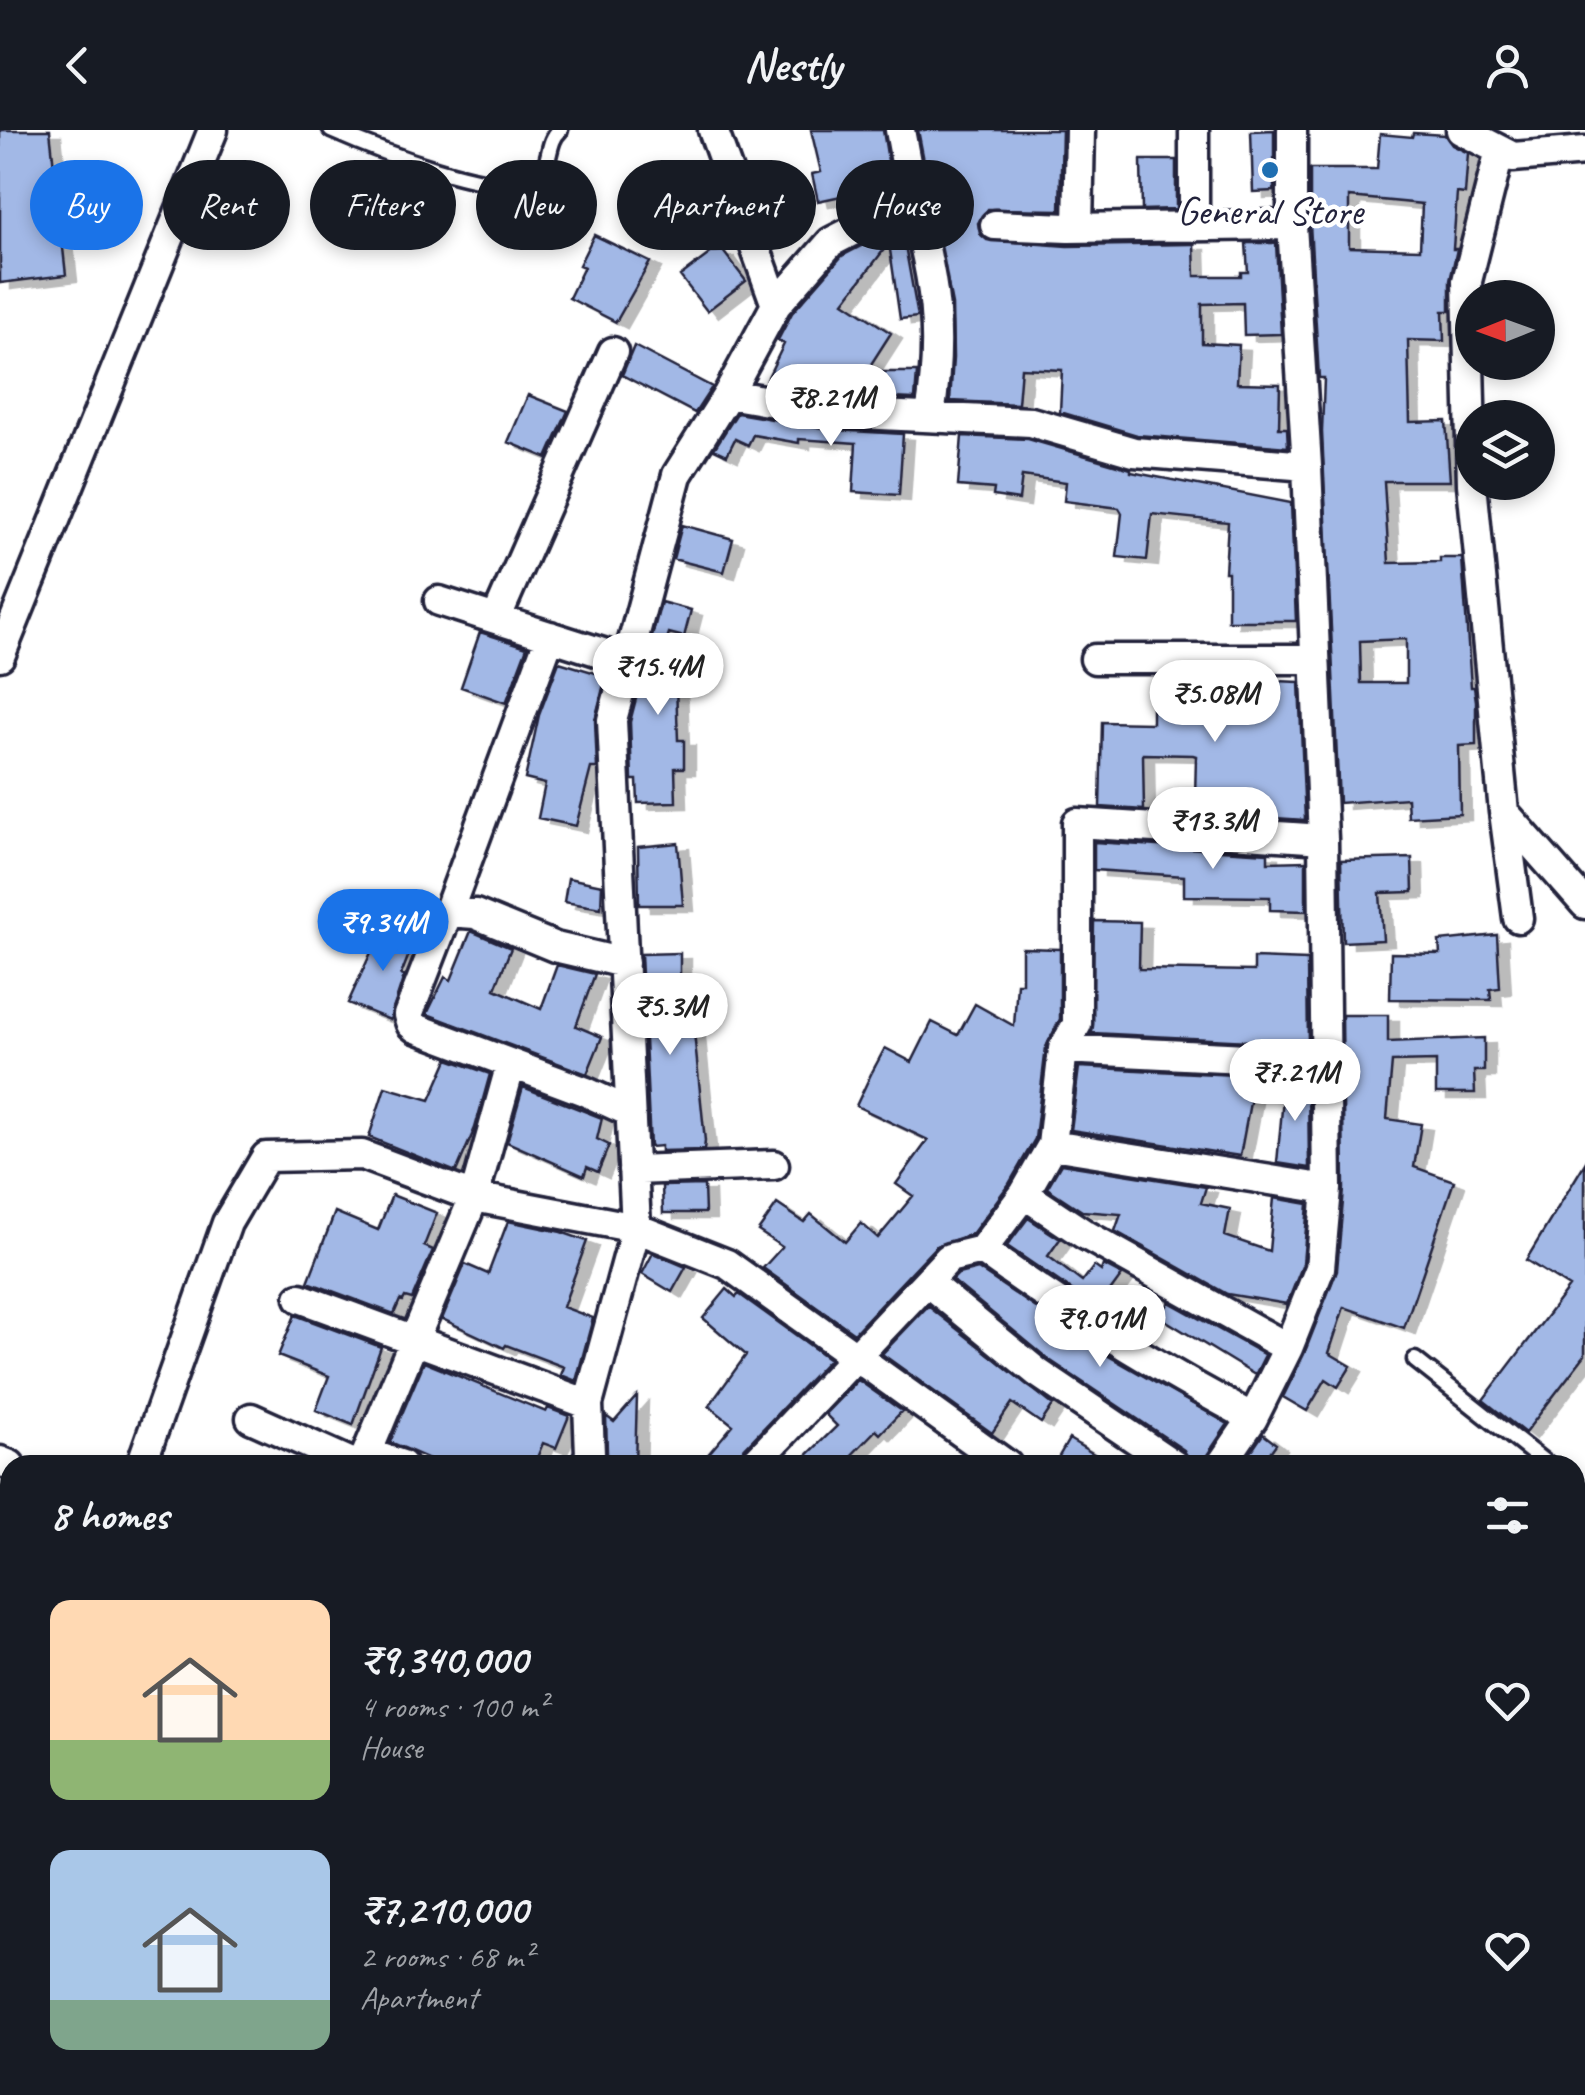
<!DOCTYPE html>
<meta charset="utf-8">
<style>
body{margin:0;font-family:Caveat,sans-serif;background:#20242c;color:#f1f3f6;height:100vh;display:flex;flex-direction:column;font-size:38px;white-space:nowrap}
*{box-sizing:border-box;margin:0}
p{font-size:32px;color:#9ea1a6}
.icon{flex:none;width:55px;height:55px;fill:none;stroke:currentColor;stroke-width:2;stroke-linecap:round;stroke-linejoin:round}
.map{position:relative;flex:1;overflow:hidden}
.details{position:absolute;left:0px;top:1325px;width:1585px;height:640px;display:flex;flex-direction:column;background:#171b24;border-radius:30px 30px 0 0;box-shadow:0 5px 15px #0003}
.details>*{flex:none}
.hud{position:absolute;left:30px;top:30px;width:1000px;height:90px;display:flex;gap:20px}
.needle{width:65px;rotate:269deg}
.buttons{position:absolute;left:1455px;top:150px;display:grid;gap:20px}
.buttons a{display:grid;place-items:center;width:100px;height:100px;border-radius:50%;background:#171b24;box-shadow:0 5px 15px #0003;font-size:50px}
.price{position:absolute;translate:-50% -85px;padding:0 22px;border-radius:35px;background:#fff;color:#222;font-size:32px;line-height:65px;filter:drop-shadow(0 2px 5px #0008)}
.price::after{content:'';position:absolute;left:50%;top:60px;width:30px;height:22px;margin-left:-15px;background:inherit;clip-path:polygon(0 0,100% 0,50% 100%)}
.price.current{background:#1a73e8;color:#fff}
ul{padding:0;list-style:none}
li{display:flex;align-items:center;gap:30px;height:250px;padding:0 50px}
li span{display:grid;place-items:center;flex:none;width:280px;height:200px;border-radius:20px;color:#555}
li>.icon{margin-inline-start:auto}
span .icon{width:120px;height:120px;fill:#fffc;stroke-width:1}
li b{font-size:42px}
h2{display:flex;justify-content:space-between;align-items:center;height:120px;padding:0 50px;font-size:42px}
.pill{padding:0 35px;border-radius:45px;background:#171b24;box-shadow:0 5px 15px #0003;font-size:35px;line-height:90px}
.pill.current{background:#1a73e8;color:#fff}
header{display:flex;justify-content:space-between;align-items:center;height:130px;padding:0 50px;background:#171b24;font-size:45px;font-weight:700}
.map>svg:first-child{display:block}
.building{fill:#a2b8e6;stroke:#22223b;stroke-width:2.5;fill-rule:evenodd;filter:url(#shadow)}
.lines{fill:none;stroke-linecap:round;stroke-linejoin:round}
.service-casing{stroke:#22223b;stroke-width:21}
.minor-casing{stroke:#22223b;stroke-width:35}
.service{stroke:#fff;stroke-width:14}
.minor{stroke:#fff;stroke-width:28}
.poi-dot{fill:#1f6fb2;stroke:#fff;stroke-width:4}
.labels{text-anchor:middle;stroke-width:9;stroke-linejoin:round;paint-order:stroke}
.poi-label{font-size:40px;fill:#22223b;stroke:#fff}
</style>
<header><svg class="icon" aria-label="back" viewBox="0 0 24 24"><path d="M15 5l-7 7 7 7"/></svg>Nestly<svg class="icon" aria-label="person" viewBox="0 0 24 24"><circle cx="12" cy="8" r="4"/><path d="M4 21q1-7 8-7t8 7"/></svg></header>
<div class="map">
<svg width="1585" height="1965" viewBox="0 0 1585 1965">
<defs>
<filter id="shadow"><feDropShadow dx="11" dy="6" stdDeviation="0" flood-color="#0004"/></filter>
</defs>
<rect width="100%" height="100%" fill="#fff"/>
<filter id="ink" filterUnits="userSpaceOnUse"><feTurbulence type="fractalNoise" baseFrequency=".01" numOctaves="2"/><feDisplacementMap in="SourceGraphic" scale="20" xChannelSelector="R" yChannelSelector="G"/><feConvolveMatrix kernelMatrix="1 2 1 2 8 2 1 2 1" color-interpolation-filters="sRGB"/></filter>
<g filter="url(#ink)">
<path class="building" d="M0,0H50L66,145L0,153Z
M811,0H883L892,55L818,71L812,44L821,42Z
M918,0H1062L1060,80L988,79L978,93L980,104L987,110L1067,116L1191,114H1194L1195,146H1241V142H1248L1246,113H1276L1281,204L1244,205L1243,173L1202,174V213L1239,215L1237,253L1280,254L1279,298H1287L1288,317L1137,305L1060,282L1062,240L1021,238L1018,274L950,271L953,228L952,175Z
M1274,0V61L1253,62L1251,1Z
M1413,3L1445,5L1452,15L1468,23L1465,64L1457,63L1453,119H1457L1450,151V181H1443L1444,211L1408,210L1410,292L1446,291L1450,351H1384L1389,433L1440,432V428H1462L1471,557H1474L1476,571V615L1459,616L1460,684L1408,687L1407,668L1339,673L1322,302L1324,248H1319L1310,94V39H1377L1380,4L1412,7ZM1349,67L1422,74L1420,119L1349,117ZM1406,509V553H1361L1360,511Z
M1141,30H1176V79L1142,80Z
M894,99H902L918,187L900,189L889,113L844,172L891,203L866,242H917L915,269L840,266L765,253L784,214L778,210L792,183L842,126Z
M594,105L650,132L616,192L569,168L584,137L579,135Z
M723,121L746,151L707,181L680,146L712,122Z
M634,216L712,257L695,283L622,245Z
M528,265L568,281L547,328L508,312Z
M737,283L835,300L903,304L899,365L853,362L856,313L799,309V313L753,305L748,315L735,309L727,325L714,319Z
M962,306L1028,309L1131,339V342L1291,373L1296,491H1228V442H1225L1228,392L1152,384L1147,430L1117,427L1122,383L1119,378L1064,371L1066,352L1022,346L1019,370L993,366L994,359L958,356Z
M682,395L733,409L724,442L673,429Z
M661,472L691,480L684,507L669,503L652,556L676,555L678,610H684V638H675L676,672L638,673L637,650H632L630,592Z
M480,502L527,517L506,573L461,557Z
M559,532L606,546L595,590L597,638H591L576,696L538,688L545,654L525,649L539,585Z
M1158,546L1299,552L1305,690L1226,685V667H1195L1196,626L1193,625L1143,624L1144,680L1100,677L1102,592L1152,593V556H1158Z
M1094,712L1268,723V732L1306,731V781L1270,780V767L1184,766V746L1094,740Z
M678,713L683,775H639L638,717Z
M1412,728L1413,762L1380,763L1383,810L1343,812L1341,730Z
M568,748L602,755L601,778L564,772Z
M1094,791L1140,792L1139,839L1254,841V828L1307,830L1308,914L1092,903Z
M383,796L415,809L401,845L404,846L390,890L348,873Z
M471,801L511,818L495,859L541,879L557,835L595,844L576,896L602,907L587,944L427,884L445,847L451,850Z
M1497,805L1500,858L1490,859L1491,870L1390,869L1391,823L1440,824L1439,811Z
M1022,818L1060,819V889L1046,917L1035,1009L1009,1054L972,1104L936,1116L854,1203L763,1138L782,1117L758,1101L777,1074L804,1092L811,1084L845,1112L861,1093L878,1108L913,1066L896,1054L928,1010L856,976L871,944L885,918L912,932L932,892L958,905L975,874L1014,896L1017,853H1022Z
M680,823V873L691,872L705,1011L704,1020L661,1021V1016L650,1017L641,824Z
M1342,885H1388V912L1484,908V941H1474L1475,963H1436V931L1392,932L1387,989L1421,994L1414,1037L1454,1051L1404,1198L1344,1177L1329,1223L1351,1236L1338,1257L1326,1249L1307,1281L1283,1267L1304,1224L1337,1140L1344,1059Z
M448,929L490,944L475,998L456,1042L369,1007L385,957L430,970Z
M1079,937L1255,946L1240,1026L1071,1000Z
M1285,947L1308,949L1309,1038L1277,1033Z
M523,957L602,988L597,1009L609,1015L598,1042L587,1037L584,1046L507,1012Z
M1585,1033V1225L1525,1303L1483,1270L1569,1157L1526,1130Z
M1061,1034L1206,1057L1201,1073L1230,1079L1225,1106L1269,1121L1274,1068L1308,1074L1303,1134L1287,1174L1227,1164L1115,1101L1121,1084L1082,1081L1047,1058Z
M704,1055L705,1083H663L662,1056Z
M392,1065L437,1083L424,1116L433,1120L412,1169L405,1167L403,1171L400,1170L394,1184L308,1152L335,1082L378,1100Z
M1028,1088L1060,1109L1048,1126L1082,1152L1094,1136L1101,1141L1103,1135L1122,1145L1098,1178L1007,1116Z
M508,1091L561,1102L587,1111L563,1177L593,1188L576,1251L561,1245L564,1237L506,1215L504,1218L442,1189L465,1134L488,1144Z
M653,1123L686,1137L672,1162L642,1144Z
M978,1139L1105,1224L1228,1294L1207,1325L1204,1335H1191L1184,1320L1048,1229L952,1150L958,1144Z
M727,1159L736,1167L739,1164L829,1229L740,1323L736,1335H699L733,1295L709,1276L746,1225L703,1188Z
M1169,1172L1265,1225L1255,1245L1160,1187Z
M928,1176L1053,1275L1041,1293L1012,1273L992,1303L882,1224Z
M295,1185L381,1217L353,1295L316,1280L329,1246L278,1226Z
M424,1232L546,1282L548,1278L569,1286L556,1318L543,1313L534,1335H443L390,1312Z
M858,1250L902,1281L880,1304L876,1300L842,1335H797L837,1296L825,1284Z
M637,1266L635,1335H604L607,1323L606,1286L614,1292Z
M1263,1304L1276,1314L1261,1335H1242Z
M1069,1309L1112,1335H1054Z"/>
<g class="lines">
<g class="service-casing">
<path id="service" d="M331,0C365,15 509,74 538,48C552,34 546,12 560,0
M1415,1230L1548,1335
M1575,1356L1585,1364"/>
</g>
<g class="minor-casing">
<path id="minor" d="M713,0L776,175
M1461,0L1513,27L1585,21
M1500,20L1467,151L1472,354L1504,682L1518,788
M913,70C935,151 943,202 930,286
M995,95L1068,98L1292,95
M1194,97V0
M1078,98L1080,0
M728,264L838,283L1031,292L1134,322L1307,336
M439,471L628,531
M496,489L613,222
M0,526L213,0
M1095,529H1315
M1504,682L1585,774
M448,782L550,506
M624,833L555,817L475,784L448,782L408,885L411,894L416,898L584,961L630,982
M1063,919L1326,932
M1052,1015L1327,1059
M633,1040L774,1035
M1024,1064L1084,1104L1288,1218
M982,1120C1069,1183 1158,1238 1253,1288
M927,1152L1038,1243L1174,1335
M300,1168L588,1274
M251,1288L356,1335
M367,1323L402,1335
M0,1331L10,1335
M141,1335L227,1093L266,1027L362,1025L474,1067L636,1098L727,1134L1007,1335
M362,1335L474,1067L511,934
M585,1335L590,1324L588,1274L636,1098L612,590L677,345L728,264L776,175L831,112L913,70L900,0
M753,1335L949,1128L982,1120L1024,1064L1052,1015L1063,919L1077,894V693L1323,709
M1221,1335L1253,1288L1288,1218L1320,1138L1327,1059L1323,709L1307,336L1292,95V0
M0,1395L10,1417
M0,1658L10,1632
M1575,1784L1585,1792
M0,1805L10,1795
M712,1955L729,1965
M91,1965L92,1955
M214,1965L215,1955
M307,1965L308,1955
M413,1965V1955
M628,1965L632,1955
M1248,1965L1256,1955"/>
</g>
<use href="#service" class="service"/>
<use href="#minor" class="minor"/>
</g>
</g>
<circle class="poi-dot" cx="1270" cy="40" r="10"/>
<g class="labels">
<g class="poi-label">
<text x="1270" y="94">General Store</text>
</g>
</g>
</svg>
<div class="buttons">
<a><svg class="needle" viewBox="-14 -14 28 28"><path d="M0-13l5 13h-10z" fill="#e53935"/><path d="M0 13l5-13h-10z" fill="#9ea1a6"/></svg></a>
<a><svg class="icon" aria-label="layers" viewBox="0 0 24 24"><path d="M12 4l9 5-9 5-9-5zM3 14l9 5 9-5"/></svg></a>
</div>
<b class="price" style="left:831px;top:319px">₹8.21M</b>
<b class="price" style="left:658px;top:588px">₹15.4M</b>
<b class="price" style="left:1215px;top:615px">₹5.08M</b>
<b class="price" style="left:1213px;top:742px">₹13.3M</b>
<b class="price current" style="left:383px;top:844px">₹9.34M</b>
<b class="price" style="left:670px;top:928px">₹5.3M</b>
<b class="price" style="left:1295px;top:994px">₹7.21M</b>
<b class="price" style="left:1100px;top:1240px">₹9.01M</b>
<div class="hud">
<a class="pill current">Buy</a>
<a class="pill">Rent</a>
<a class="pill">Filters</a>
<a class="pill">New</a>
<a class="pill">Apartment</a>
<a class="pill">House</a>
</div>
<section class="details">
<h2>8 homes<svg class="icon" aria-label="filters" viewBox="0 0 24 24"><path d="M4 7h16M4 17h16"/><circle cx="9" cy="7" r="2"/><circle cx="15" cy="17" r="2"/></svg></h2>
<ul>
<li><span style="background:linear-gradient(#ffd9b3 70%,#8fb573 0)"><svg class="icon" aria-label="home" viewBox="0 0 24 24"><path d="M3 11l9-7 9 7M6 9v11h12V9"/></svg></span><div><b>₹9,340,000</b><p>4 rooms · 100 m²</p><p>House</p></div><svg class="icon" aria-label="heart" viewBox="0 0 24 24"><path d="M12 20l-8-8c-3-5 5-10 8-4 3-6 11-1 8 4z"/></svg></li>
<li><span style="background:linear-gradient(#a9c7e8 75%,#7fa58c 0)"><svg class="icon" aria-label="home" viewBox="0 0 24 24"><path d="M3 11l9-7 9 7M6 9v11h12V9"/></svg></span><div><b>₹7,210,000</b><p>2 rooms · 68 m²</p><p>Apartment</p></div><svg class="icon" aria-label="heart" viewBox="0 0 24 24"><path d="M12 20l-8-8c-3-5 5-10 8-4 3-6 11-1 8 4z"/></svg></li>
</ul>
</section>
</div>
